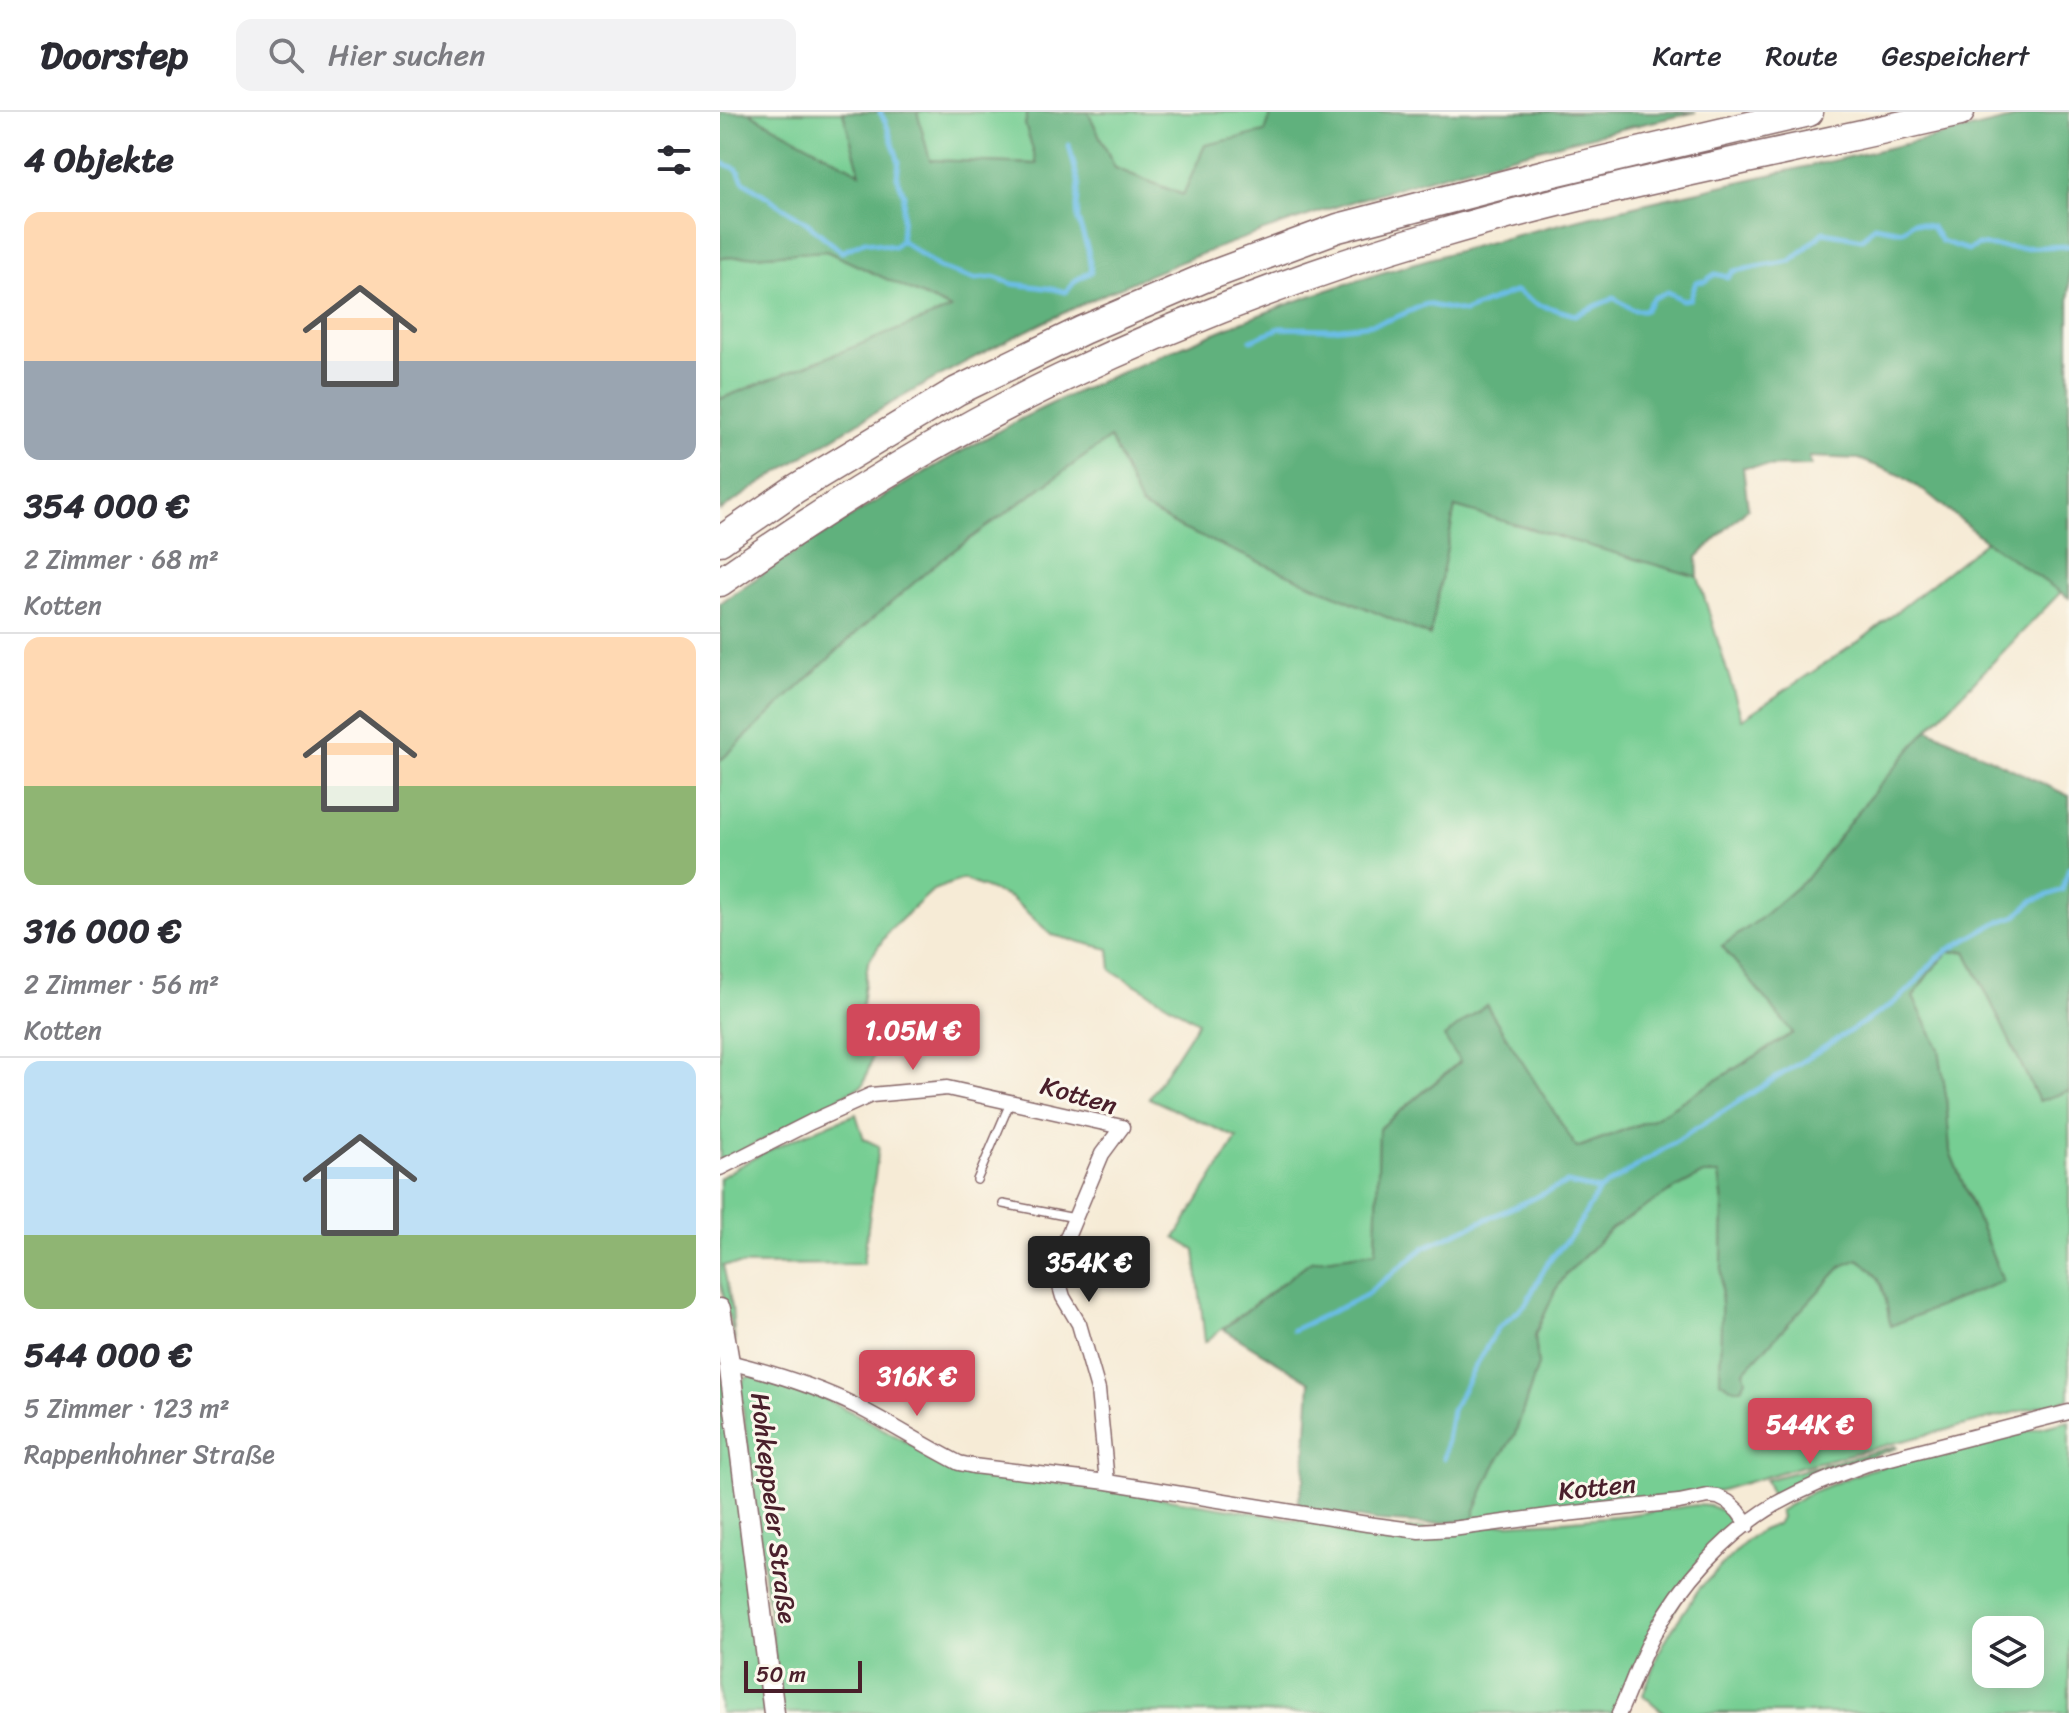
<!DOCTYPE html>
<html lang="de">
<meta charset="utf-8">
<style>
body{margin:0;font-family:Sriracha,sans-serif;background:#f2f2f3;color:#2b2b33;height:100vh;display:flex;flex-direction:column;font-size:30px;white-space:nowrap}
*{box-sizing:border-box;margin:0}
p{font-size:26px;color:#7c7c81}
.icon{flex:none;width:44px;height:44px;fill:none;stroke:currentColor;stroke-width:2;stroke-linecap:round;stroke-linejoin:round}
.map{position:relative;flex:1;overflow:hidden}
.details{display:flex;flex-direction:column;background:#fff;width:720px}
.details>*{flex:none}
.buttons{position:absolute;left:1252px;top:1504px;display:grid;gap:16px}
.buttons a{display:grid;place-items:center;width:72px;height:72px;border-radius:16px;background:#fff;box-shadow:0 4px 20px #0003;font-size:40px}
.scale{position:absolute;left:24px;bottom:20px;width:118px;box-sizing:border-box;padding-left:8px;border:4px solid #4a1f2b;border-top:0;font-size:22px;line-height:28px;white-space:nowrap;color:#4a1f2b;-webkit-text-stroke:6px #fbf7ec;paint-order:stroke}
.price{position:absolute;translate:-50% -68px;padding:0 18px;border-radius:8px;background:#d1495b;color:#fff;font-size:26px;line-height:52px;filter:drop-shadow(0 2px 4px #0008)}
.price::after{content:'';position:absolute;left:50%;top:48px;width:24px;height:18px;margin-left:-12px;background:inherit;clip-path:polygon(0 0,100% 0,50% 100%)}
.price.on{background:#222;color:#fff}
ul{padding:0;list-style:none}
li{display:grid;align-content:center;gap:16px;height:424px;padding:0 24px}
li+li{border-top:2px solid #e1e1e2}
li span{display:grid;place-items:center;height:248px;border-radius:16px;color:#555}
li>.icon{margin-inline-start:auto}
span .icon{width:144px;height:144px;fill:#fffc;stroke-width:1}
li b{font-size:34px}
h2{display:flex;justify-content:space-between;align-items:center;height:96px;padding:0 24px;font-size:34px}
header{display:flex;align-items:center;gap:48px;box-sizing:border-box;height:112px;padding:0 40px;background:#fff;border-bottom:2px solid #e1e1e2}
header strong{font-size:38px}
nav{display:flex;gap:44px;margin-inline-start:auto;font-size:28px}
.search{width:560px;height:72px;background:#f2f2f3;display:flex;align-items:center;gap:20px;box-sizing:border-box;padding:0 28px;border-radius:16px;color:#7c7c81;font-size:30px}
main{display:flex;flex:1;min-height:0}
.map>svg:first-child{display:block}
.green{fill:#76ce93;stroke:#60765f;stroke-width:2;fill-rule:evenodd}
.forest{fill:#60b17d;stroke:#556854;stroke-width:2}
.lines{fill:none;stroke-linecap:round;stroke-linejoin:round}
.stream{stroke:#6cbde7;stroke-width:5}
.lane-casing{stroke:#866667;stroke-width:10}
.street-casing{stroke:#866667;stroke-width:17}
.secondary-casing{stroke:#866667;stroke-width:23}
.highway-casing{stroke:#866667;stroke-width:31}
.lane{stroke:#fff;stroke-width:7}
.street{stroke:#fff;stroke-width:14}
.secondary{stroke:#fff;stroke-width:20}
.highway{stroke:#fff;stroke-width:28}
.labels{text-anchor:middle;stroke-width:6;stroke-linejoin:round;paint-order:stroke}
.street-label{font-size:26px;fill:#4a1f2b;stroke:#fbf7ec}
</style>
<header>
<strong>Doorstep</strong>
<div class="search"><svg class="icon" aria-label="search" viewBox="0 0 24 24"><circle cx="10" cy="10" r="6"/><path d="M15 15l6 6"/></svg>Hier suchen</div>
<nav><a>Karte</a><a>Route</a><a>Gespeichert</a></nav>
</header>
<main>
<section class="details">
<h2>4 Objekte<svg class="icon" aria-label="filters" viewBox="0 0 24 24"><path d="M4 7h16M4 17h16"/><circle cx="9" cy="7" r="2"/><circle cx="15" cy="17" r="2"/></svg></h2>
<ul>
<li><span style="background:linear-gradient(#ffd9b3 60%,#9aa5b1 0)"><svg class="icon" aria-label="home" viewBox="0 0 24 24"><path d="M3 11l9-7 9 7M6 9v11h12V9"/></svg></span><div><b>354 000 €</b><p>2 Zimmer · 68 m²</p><p>Kotten</p></div></li>
<li><span style="background:linear-gradient(#ffd9b3 60%,#8fb573 0)"><svg class="icon" aria-label="home" viewBox="0 0 24 24"><path d="M3 11l9-7 9 7M6 9v11h12V9"/></svg></span><div><b>316 000 €</b><p>2 Zimmer · 56 m²</p><p>Kotten</p></div></li>
<li><span style="background:linear-gradient(#bfe0f5 70%,#8fb573 0)"><svg class="icon" aria-label="home" viewBox="0 0 24 24"><path d="M3 11l9-7 9 7M6 9v11h12V9"/></svg></span><div><b>544 000 €</b><p>5 Zimmer · 123 m²</p><p>Rappenhohner Straße</p></div></li>
</ul>
</section>
<div class="map">
<svg width="1349" height="1601" viewBox="0 0 1349 1601">
<rect width="100%" height="100%" fill="#fbf7ec"/>
<filter id="ink" filterUnits="userSpaceOnUse"><feTurbulence type="fractalNoise" baseFrequency=".0125" numOctaves="2"/><feDisplacementMap in="SourceGraphic" scale="16" xChannelSelector="R" yChannelSelector="G"/><feConvolveMatrix kernelMatrix="1 2 1 2 8 2 1 2 1" color-interpolation-filters="sRGB"/></filter>
<filter id="wash" filterUnits="userSpaceOnUse"><feTurbulence type="fractalNoise" baseFrequency=".006" numOctaves="4" result="noise"/><feDisplacementMap in="SourceGraphic" scale="32" xChannelSelector="R" yChannelSelector="G"/><feGaussianBlur stdDeviation="1.8" result="paint"/><feColorMatrix in="noise" values="0 0 0 0 0 0 0 0 0 0 0 0 0 0 0 0 0 1.4 0 .05"/><feComposite in="paint" operator="in"/></filter>
<g filter="url(#wash)">
<rect width="100%" height="100%" fill="#f6ebd6"/>
<path class="green" d="M31,0H123L141,62L32,3Z
M197,0H308L305,12L318,52L209,48Z
M368,0H552L546,20L485,33L464,83L395,56Z
M106,139L232,197L0,287V146Z
M390,326L709,524L735,395L978,465L1022,607L1145,525L1266,429L1341,480L1208,617L1149,686L1086,767L1040,807L1002,834L1074,920L933,1007L856,1036L767,894L740,949L659,1017L656,1140L591,1149L485,1230L475,1138L455,1126L517,1026L429,986L478,910L391,858L389,837L332,823L291,786L243,767L213,778L169,819L148,850L140,906L154,941L143,973L120,985L109,996L0,1049V649L135,522L219,449Z
M1246,839L1319,989L1349,979V1287L1075,1356L998,1379L755,1408L754,1398L774,1355L795,1322L818,1253L815,1223L836,1177L845,1164L891,1117L949,1080L983,1062H999L1003,1091L1000,1269L1024,1259L1122,1154L1139,1147C1165,1164 1166,1185 1170,1214L1283,1169L1230,1040L1226,984L1219,937L1193,885L1209,861L1229,840Z
M136,1002L144,1027L159,1034L143,1152L3,1153L12,1195L15,1231L0,1169V1066C42,1038 89,1020 136,1002Z
M0,1240L45,1601H0Z
M34,1263L95,1282L138,1303L235,1357L314,1369L361,1373L650,1419L842,1409L907,1403L976,1393L990,1394L1003,1399L1009,1403L1011,1409L1009,1416L1003,1424L992,1435L893,1601H62L20,1274L25,1266Z
M1349,1309V1601H944L923,1583L938,1542L949,1522L979,1477L1027,1428L1042,1418L1057,1412L1061,1405L1059,1399L1092,1380L1148,1358ZM1266,1518H1310V1562H1266Z
M1176,1334L1177,1336L1105,1359L1053,1386L1045,1368Z"/>
<path class="forest" d="M0,0H31L33,3L140,61L123,0H197L210,48L317,52L305,12L308,0H368L395,56L463,83L485,33L545,20L552,0H976C773,45 570,99 380,184C247,244 120,317 0,399V287L231,197L106,139L0,146Z
M1319,0H1349V486L1266,429L1211,384L1180,363L1139,347L1089,345L1091,354L1023,355L1028,396L977,445L978,465L735,395L710,524L463,417L421,394L390,326L219,449L135,522L0,649V491C88,430 178,373 273,322C322,294 375,271 428,249C491,222 555,195 620,174C849,100 1086,59 1319,0Z
M1208,617L1349,684V979L1319,989L1246,839L1229,840L1209,861L1193,885L1219,937L1226,984L1230,1040L1283,1169L1170,1214C1166,1186 1165,1163 1138,1147L1122,1154L1024,1259L1026,1268L1021,1276H1011L1000,1269L1003,1091L999,1062H983L949,1080L891,1117L845,1164L836,1177L815,1223L818,1253L795,1322L774,1355L755,1398V1408L705,1412L657,1409L584,1396L578,1389L584,1368L590,1270L503,1217L591,1149L656,1140L659,1017L740,950L724,925L766,893L857,1036L933,1007L1073,921L1002,834L1040,807L1086,767L1149,686Z"/>
<g class="lines">
<path class="stream" d="M160,0L166,11L179,50L177,65L184,82L181,128
M0,48L2,51L17,57L23,69L87,111L122,140L145,129L174,135L181,128L220,156L254,167L274,165L293,172L334,177L346,180L356,168L371,160L368,138L358,108L357,94L359,73L349,33
M531,228L560,216L612,217L653,212L672,207L706,192L744,200L796,179L816,192L855,203L894,186L913,198H925L933,186L948,180L962,188L970,187L976,170L985,169L995,162L1008,165L1014,159L1071,149L1104,120L1142,127L1154,114L1182,119L1193,110L1212,115L1221,129L1248,138L1258,133L1296,136L1349,134
M573,1218L643,1185L705,1135L847,1071L879,1078L1171,893L1191,876L1214,849L1230,837L1276,811L1296,804L1314,788L1342,778L1349,756
M724,1347L732,1298L755,1255L777,1217L805,1193L828,1150L854,1120L879,1078"/>
</g>
</g>
<g filter="url(#ink)">
<g class="lines">
<g class="lane-casing">
<path id="lane" d="M257,1068L290,991
M283,1092L355,1106"/>
</g>
<g class="street-casing">
<path id="street" d="M0,1056L91,1010L151,983L227,976L402,1015L382,1042L348,1123L339,1147L337,1164L343,1185L359,1212L378,1278L387,1370
M9,1250C53,1261 96,1274 136,1294C171,1312 204,1333 239,1351L253,1354L387,1370L647,1412L699,1419L732,1417L836,1403L959,1390L988,1384L998,1385L1008,1390L1018,1399L1028,1413
M899,1601C911,1575 920,1547 934,1522C962,1471 1005,1422 1056,1392C1085,1376 1116,1363 1147,1352L1349,1300"/>
</g>
<g class="secondary-casing">
<path id="secondary" d="M0,1197L9,1250L54,1601"/>
</g>
<g class="highway-casing">
<path id="highway" d="M0,429L75,377L237,279L363,218L489,164L618,116L825,62L1089,0
M0,470C108,395 221,324 340,267C461,209 587,161 716,123C888,72 1065,41 1240,0"/>
</g>
<use href="#lane" class="lane"/>
<use href="#street" class="street"/>
<use href="#secondary" class="secondary"/>
<use href="#highway" class="highway"/>
</g>
</g>
<g class="labels">
<g class="street-label">
<text transform="translate(359 983) rotate(16)" y="9">Kotten</text>
<text transform="translate(877 1375) rotate(-6)" y="9">Kotten</text>
<text transform="translate(54 1396) rotate(83)" y="9">Hohkeppeler Straße</text>
</g>
</g>
</svg>
<div class="buttons">
<a><svg class="icon" aria-label="layers" viewBox="0 0 24 24"><path d="M12 4l9 5-9 5-9-5zM3 14l9 5 9-5"/></svg></a>
</div>
<div class="scale">50 m</div>
<b class="price" style="left:193px;top:960px">1.05M €</b>
<b class="price on" style="left:369px;top:1192px">354K €</b>
<b class="price" style="left:197px;top:1306px">316K €</b>
<b class="price" style="left:1090px;top:1354px">544K €</b>
</div>
</main>
